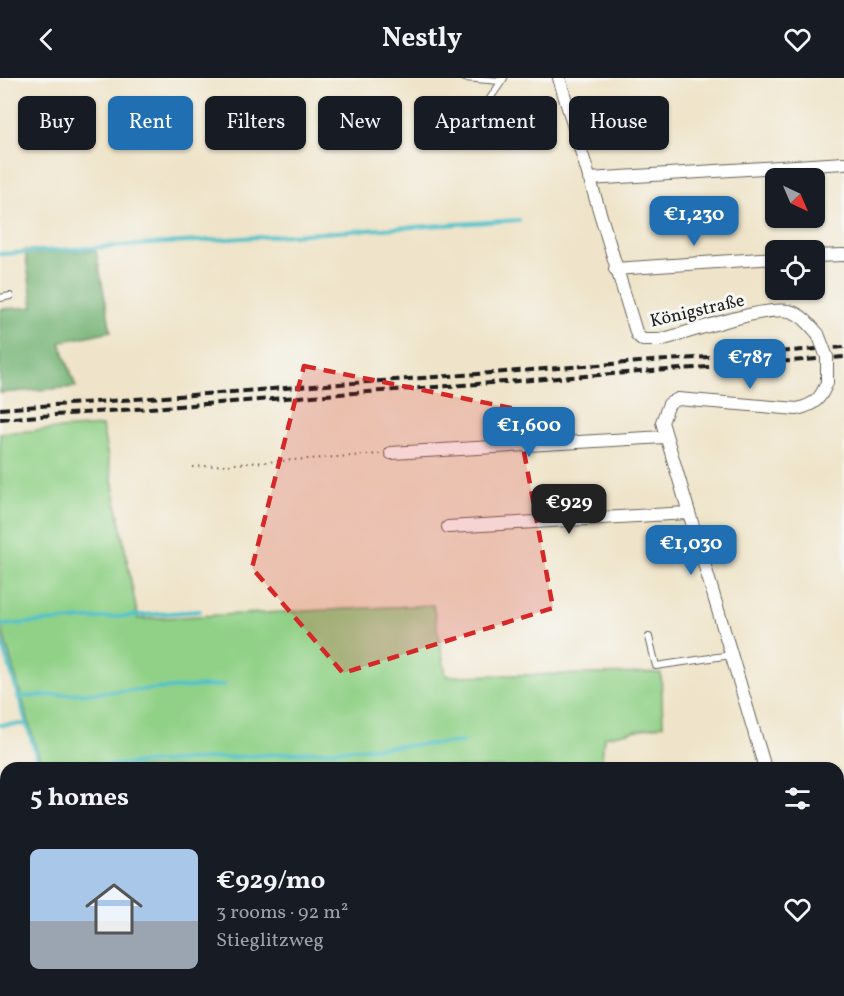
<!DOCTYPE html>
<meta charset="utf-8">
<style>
body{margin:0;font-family:Vollkorn,serif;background:#242831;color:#f1f3f6;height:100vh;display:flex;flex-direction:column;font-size:22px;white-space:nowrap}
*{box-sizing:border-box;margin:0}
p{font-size:20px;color:#9ea1a6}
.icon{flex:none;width:33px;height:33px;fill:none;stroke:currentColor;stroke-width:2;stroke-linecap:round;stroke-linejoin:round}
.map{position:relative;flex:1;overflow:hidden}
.details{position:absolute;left:0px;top:684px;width:844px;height:234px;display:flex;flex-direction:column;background:#171b24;border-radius:18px 18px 0 0;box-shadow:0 2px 4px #0004}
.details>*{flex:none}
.guide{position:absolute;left:18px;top:18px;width:808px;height:54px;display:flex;gap:12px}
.needle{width:39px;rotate:136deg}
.tools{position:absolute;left:765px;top:90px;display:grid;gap:12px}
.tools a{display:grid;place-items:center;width:60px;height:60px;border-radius:9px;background:#171b24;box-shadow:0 2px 4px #0004;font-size:30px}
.price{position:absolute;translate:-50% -51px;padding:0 14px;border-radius:12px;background:#1f6fb2;color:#fff;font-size:20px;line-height:39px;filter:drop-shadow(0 2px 3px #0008)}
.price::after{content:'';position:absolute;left:50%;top:36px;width:18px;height:14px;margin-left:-9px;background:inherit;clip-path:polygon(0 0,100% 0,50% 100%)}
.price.current{background:#222;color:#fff}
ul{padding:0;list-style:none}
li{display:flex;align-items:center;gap:18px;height:150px;padding:0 30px}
li span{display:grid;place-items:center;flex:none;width:168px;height:120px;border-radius:9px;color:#555}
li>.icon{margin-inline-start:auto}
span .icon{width:72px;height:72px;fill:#fffc;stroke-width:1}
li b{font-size:26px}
h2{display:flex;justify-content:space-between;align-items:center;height:72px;padding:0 30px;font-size:26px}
.pill{padding:0 21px;border-radius:9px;background:#171b24;box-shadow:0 2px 4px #0004;font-size:21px;line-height:54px}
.pill.current{background:#1f6fb2;color:#fff}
header{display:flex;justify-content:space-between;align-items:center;height:78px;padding:0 30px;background:#171b24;font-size:27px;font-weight:700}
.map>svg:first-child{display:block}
.green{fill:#91d187;stroke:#567652;stroke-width:1.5}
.forest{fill:#74b374;stroke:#486848;stroke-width:1.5}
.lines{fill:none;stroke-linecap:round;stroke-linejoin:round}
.stream{stroke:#53c1c9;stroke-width:4}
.service-casing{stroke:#666259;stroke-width:8}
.minor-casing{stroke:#666259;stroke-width:14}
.path{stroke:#666259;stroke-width:2;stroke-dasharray:1.5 4.5;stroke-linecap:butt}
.service{stroke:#fff;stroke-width:6}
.minor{stroke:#fff;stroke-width:12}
.rail{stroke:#1c1c1c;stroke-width:4;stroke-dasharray:9 4.5;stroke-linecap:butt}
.minor-bridge-casing{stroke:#666259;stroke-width:14;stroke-linecap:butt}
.minor-bridge{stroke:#fff;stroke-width:12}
.marked{fill:#d62828;fill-opacity:0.2;stroke:#d62828;stroke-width:4.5;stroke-dasharray:12 8;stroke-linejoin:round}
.labels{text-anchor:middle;stroke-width:6;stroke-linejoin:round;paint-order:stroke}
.street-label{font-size:18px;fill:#1c1c1c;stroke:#f6f6f2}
</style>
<header><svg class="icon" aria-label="back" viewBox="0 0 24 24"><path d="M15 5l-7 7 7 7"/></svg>Nestly<svg class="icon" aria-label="heart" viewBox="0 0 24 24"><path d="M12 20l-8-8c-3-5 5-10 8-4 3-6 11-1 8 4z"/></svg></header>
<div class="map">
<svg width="844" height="918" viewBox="0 0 844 918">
<rect width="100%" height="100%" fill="#f6f6f2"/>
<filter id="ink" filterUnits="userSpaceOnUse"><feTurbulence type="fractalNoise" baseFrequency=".0167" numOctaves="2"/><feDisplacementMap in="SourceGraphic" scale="12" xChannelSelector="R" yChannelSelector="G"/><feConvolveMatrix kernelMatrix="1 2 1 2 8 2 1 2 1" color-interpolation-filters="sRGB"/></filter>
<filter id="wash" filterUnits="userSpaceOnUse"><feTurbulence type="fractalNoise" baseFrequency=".008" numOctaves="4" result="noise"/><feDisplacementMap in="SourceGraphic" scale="24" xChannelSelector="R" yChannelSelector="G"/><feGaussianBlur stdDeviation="1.35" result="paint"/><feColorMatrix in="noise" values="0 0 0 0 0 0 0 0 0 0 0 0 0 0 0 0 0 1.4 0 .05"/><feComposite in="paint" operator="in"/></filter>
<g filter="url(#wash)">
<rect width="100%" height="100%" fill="#efe4c9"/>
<path class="green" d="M102,348L138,541L433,527L446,598L661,595L663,647L604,659L601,690H42L0,545V355Z
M227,912H584L586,918H228Z"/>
<path class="forest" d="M25,172L96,173L111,253L60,264L76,309L0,315V231L33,229Z"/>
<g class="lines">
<path class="stream" d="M0,176L519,142
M0,547L200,533
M0,557L40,690
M18,619L224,607
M0,647L26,646
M67,690L462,664
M0,750L6,749
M0,853H6
M116,912L122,918"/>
</g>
</g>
<g filter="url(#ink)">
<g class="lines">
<g class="service-casing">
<path id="service" d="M465,0L500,3
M489,22L504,0
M0,220L10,218
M649,559L656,588L731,577"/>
</g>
<g class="minor-casing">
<path id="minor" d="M559,0L637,257L643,262H659C688,255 763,228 789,233C802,236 810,247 818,256
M589,101L844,85
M814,178L844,177
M615,191L776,180
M391,375L664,359
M448,449L687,435
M765,690L662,344L669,326L678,321L797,331C814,327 821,321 827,304
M832,912L834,918"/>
</g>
<path class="path" d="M193,389L380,376
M590,912L591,918"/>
<use href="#service" class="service"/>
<use href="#minor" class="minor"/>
<path class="rail" d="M0,331L844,269
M0,341L844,279"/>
<g class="minor-bridge-casing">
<path id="minor-bridge" d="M818,256L827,279V304"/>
</g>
<use href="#minor-bridge" class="minor-bridge"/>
</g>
</g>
<path class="marked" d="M304,288L516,331L553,530L343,595L252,490Z"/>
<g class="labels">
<g class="street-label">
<text transform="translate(697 232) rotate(-13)" y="6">Königstraße</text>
</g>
</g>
</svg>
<div class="tools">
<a><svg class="needle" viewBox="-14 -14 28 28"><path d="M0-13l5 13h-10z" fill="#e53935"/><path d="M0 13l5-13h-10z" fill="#9ea1a6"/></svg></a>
<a><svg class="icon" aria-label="locate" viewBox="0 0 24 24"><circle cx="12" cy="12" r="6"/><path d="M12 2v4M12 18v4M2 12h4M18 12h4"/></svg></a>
</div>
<b class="price" style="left:694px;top:169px">€1,230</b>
<b class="price" style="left:750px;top:312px">€787</b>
<b class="price" style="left:529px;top:380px">€1,600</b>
<b class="price current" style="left:569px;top:457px">€929</b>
<b class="price" style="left:691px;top:498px">€1,030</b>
<div class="guide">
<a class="pill">Buy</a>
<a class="pill current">Rent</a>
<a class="pill">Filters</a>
<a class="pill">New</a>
<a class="pill">Apartment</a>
<a class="pill">House</a>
</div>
<section class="details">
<h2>5 homes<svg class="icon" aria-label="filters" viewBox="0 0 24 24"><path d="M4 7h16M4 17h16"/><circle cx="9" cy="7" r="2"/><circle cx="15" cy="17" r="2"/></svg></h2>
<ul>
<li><span style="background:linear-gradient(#a9c7e8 60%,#9aa5b1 0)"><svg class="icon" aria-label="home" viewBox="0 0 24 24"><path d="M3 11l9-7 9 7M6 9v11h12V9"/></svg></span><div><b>€929/mo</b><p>3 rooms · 92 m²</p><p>Stieglitzweg</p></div><svg class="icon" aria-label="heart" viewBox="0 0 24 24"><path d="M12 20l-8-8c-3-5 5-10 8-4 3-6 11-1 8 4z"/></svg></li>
</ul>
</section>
</div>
